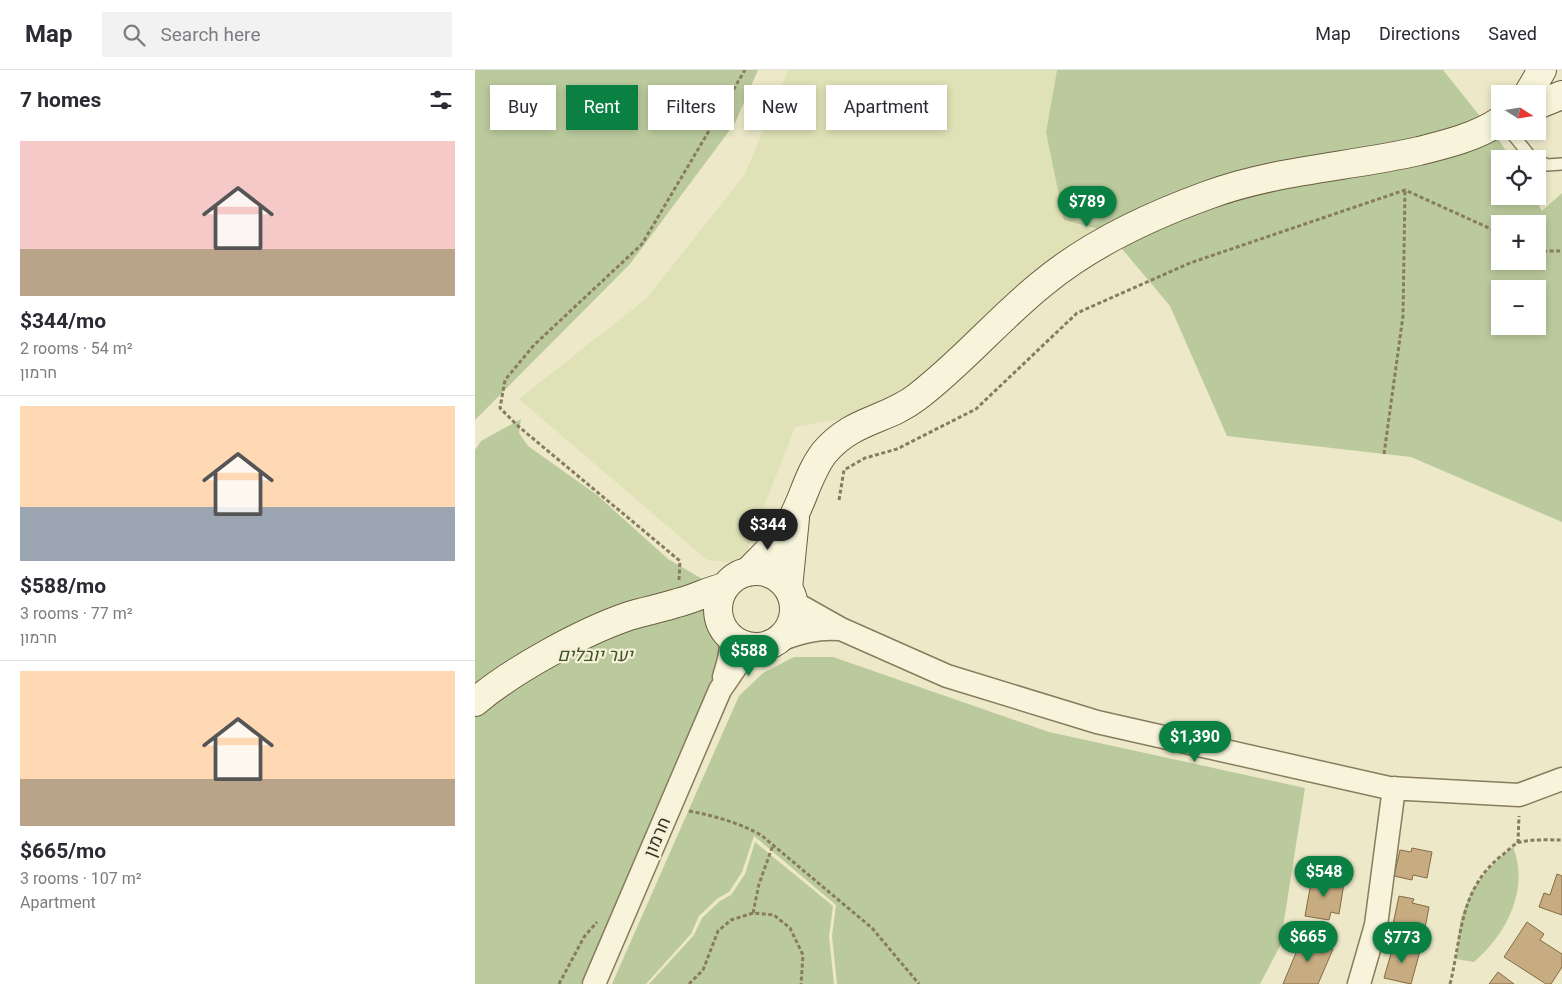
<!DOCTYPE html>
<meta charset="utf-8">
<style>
body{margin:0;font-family:Georgia,Heebo,serif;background:#f2f2f3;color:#2b2b33;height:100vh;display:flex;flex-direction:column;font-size:19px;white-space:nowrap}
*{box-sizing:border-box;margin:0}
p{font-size:16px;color:#7c7c81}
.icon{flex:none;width:28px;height:28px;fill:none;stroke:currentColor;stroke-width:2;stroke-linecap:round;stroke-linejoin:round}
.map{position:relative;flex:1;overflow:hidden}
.sheet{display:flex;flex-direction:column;background:#fff;width:475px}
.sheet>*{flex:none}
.hud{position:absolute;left:15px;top:15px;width:475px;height:45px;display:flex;gap:10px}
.needle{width:32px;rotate:102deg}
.controls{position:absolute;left:1016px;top:15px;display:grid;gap:10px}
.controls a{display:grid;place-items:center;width:55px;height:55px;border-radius:0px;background:#fff;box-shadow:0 2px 8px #0003;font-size:25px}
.price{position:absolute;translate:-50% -42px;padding:0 11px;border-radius:18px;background:#0b8043;color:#fff;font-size:16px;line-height:32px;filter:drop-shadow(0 1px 2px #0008)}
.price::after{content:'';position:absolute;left:50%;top:30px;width:15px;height:11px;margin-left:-8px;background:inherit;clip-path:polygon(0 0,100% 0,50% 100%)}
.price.on{background:#222;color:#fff}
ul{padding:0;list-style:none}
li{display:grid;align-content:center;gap:10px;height:265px;padding:0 20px}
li+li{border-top:1px solid #e1e1e2}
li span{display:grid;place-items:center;height:155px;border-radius:0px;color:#555}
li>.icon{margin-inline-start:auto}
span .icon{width:90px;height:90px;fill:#fffc;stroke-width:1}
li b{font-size:21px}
h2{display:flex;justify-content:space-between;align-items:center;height:60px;padding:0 20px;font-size:21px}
.pill{padding:0 18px;border-radius:0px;background:#fff;box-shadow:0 2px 8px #0003;font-size:18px;line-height:45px}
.pill.on{background:#0b8043;color:#fff}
header{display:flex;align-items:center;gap:30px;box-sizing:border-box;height:70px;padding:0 25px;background:#fff;border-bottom:1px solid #e1e1e2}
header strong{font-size:24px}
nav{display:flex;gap:28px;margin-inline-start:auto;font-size:18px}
.search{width:350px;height:45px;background:#f2f2f3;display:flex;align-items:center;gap:12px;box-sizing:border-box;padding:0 18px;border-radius:0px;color:#7c7c81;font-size:19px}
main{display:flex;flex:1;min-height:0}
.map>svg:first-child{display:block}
.farmland{fill:#dfe1b6}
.green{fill:#bbca9d;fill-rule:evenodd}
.building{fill:#c7ac81;stroke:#856b46}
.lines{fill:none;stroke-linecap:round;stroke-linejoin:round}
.lane-casing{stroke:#877c5e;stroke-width:14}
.street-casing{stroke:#877c5e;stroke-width:25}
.secondary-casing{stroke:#695d41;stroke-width:30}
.path{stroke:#877c5e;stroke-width:3;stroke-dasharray:4 2.5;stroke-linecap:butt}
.lane{stroke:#f7f4db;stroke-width:11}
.street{stroke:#f7f4db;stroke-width:22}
.secondary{stroke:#f7f4db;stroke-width:28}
.labels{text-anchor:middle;stroke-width:4.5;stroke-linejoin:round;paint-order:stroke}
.park-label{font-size:18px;font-style:italic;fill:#405329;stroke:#f4f1d8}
.street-label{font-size:18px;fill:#383121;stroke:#f4f1d8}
</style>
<header>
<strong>Map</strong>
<div class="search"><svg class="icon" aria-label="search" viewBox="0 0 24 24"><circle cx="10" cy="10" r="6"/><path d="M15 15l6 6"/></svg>Search here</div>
<nav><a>Map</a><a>Directions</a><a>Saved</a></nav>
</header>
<main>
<section class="sheet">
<h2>7 homes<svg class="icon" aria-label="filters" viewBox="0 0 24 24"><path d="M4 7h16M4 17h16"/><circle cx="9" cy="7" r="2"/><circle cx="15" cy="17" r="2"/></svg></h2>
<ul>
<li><span style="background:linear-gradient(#f6c9c9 70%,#b9a48a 0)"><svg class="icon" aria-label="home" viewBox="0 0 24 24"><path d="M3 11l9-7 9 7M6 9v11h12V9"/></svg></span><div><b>$344/mo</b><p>2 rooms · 54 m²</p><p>חרמון</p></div></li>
<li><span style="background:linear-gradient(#ffd9b3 65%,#9aa5b1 0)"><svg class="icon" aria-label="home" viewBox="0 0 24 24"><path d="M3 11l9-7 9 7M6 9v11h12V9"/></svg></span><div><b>$588/mo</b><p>3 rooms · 77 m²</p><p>חרמון</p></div></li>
<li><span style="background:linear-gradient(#ffd9b3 70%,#b9a48a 0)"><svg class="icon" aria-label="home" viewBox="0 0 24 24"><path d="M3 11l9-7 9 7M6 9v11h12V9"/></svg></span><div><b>$665/mo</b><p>3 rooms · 107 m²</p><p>Apartment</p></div></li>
</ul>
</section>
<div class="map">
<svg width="1087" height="914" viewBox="0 0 1087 914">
<rect width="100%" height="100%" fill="#ece8c8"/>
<path class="farmland" d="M313,0H582L571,62L632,161L581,184L452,302L420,324L365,349L320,357L267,493L232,490L44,329L172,228L270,104Z"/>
<path class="green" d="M0,0H283L260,53L155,194L0,350Z
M582,0H968L1024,70L1036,89H1025V126H1058L1067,141L1087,123V452L936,387L752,366L695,236L632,161L589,150L571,62ZM1025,154H1062V191H1025ZM1025,219H1062V256H1025Z
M46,349L44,363L53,376L122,425L193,489L241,517L254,539L237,616L106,914H0V380L6,371Z
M319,587H358L574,662L830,718L805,876L785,914H362L357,866L361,835L279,766L267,802L254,822L243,828L224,846L216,864L171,914H137L264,626L288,603Z
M280,772L358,836L354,866L359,914H174L219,865L227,848L245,831L256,825L270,804Z
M1038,777C1055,819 1031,865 999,892L981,889C983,878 983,865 985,854C992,821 1012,797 1038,777Z"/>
<path class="building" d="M937,778L957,782L952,808L938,805L937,810L919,806L925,780L936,782Z
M1082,804L1087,806V845L1064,837L1069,823L1075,825Z
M837,807L869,813L864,844L856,842L854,850L830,846Z
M924,826L939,829L937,833L954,837L949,863L938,860L937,864L917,859Z
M1052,852L1069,864L1065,870L1087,884V897L1076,914H1071L1029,887Z
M828,866L858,879L843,914H808Z
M919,873L945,881L936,914L909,908Z
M1023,902L1039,914H1014Z"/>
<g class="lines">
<g class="lane-casing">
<path id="lane" d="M1035,61L1055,86L1060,89
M1062,90L1072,95L1087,94"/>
</g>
<g class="street-casing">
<path id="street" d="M318,532L366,559L472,606L622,652L914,718L1044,725L1087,709
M301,571C324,563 341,557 365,559
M249,607C252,596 260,576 253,566
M119,914L245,620L271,582L288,576
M884,914L901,855L919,718"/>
</g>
<g class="secondary-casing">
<path id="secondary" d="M1053,24L1067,0
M1062,35L1087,25
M243 539a38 38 0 1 1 76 0a38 38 0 1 1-76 0Z
M273,502C287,487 305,471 315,453C328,431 333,404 349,383C377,349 411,351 442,327C487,293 524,248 568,213C615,174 675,146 733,125C800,100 874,97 944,81C972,74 1001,67 1025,51
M313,518L320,448
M0,632C38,600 107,562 154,546C170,541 187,538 202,533C219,529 233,521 250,517"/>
</g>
<path class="path" d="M1062,179L1068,181H1087
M909,384L928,246L930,120
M364,430L369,400L390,388L422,379L501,339L602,243L715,193L930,120L1025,163
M204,510L205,491L43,356L25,338L30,310L59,275L167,174L270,0
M214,741C240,746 262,752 286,765L397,858L444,914
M1043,773L1044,746
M278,843L284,814L298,775
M84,914L109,867L122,852
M214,914L228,900L243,861L256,850L278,843L299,845L315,858L328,885L326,914
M975,914C987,866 984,820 1026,786C1032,782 1038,774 1045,772C1058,769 1074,770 1087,770"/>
<use href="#lane" class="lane"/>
<use href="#street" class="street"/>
<use href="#secondary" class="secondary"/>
</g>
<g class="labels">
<g class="park-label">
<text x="120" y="591">יער יובלים</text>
</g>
<g class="street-label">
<text transform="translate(182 767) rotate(-67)" y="6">חרמון</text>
</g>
</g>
</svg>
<div class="controls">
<a><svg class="needle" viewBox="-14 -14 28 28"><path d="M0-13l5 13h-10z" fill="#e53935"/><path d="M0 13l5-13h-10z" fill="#7c7c81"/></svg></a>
<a><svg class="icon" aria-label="locate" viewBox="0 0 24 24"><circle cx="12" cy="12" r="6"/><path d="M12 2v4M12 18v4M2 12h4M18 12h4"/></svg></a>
<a>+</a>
<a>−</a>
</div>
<b class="price" style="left:612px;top:158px">$789</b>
<b class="price on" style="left:293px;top:481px">$344</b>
<b class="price" style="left:274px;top:607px">$588</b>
<b class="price" style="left:720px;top:693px">$1,390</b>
<b class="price" style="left:849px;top:828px">$548</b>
<b class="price" style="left:833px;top:893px">$665</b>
<b class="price" style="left:927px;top:894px">$773</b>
<div class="hud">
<a class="pill">Buy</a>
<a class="pill on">Rent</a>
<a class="pill">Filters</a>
<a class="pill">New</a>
<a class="pill">Apartment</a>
</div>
</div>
</main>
